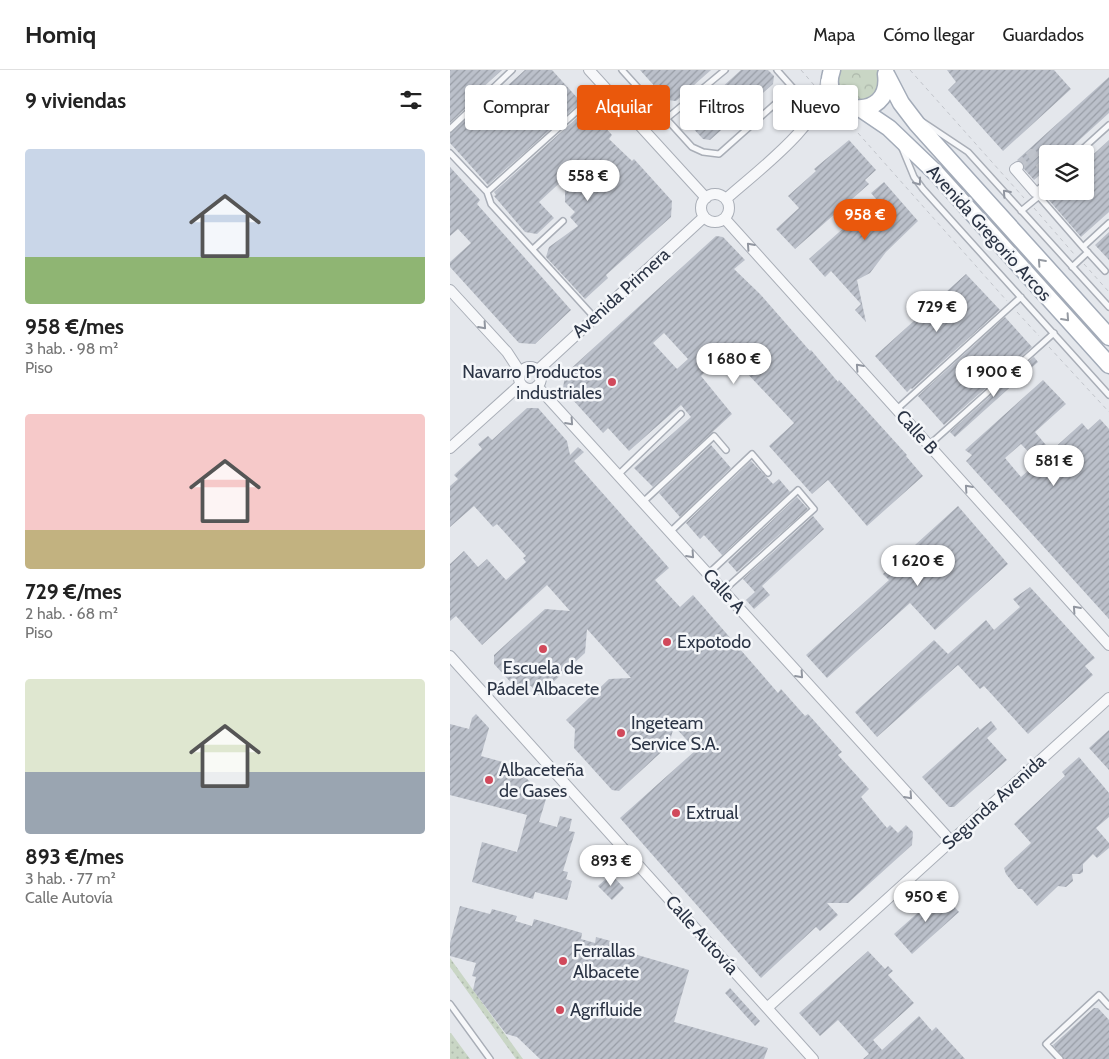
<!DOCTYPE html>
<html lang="es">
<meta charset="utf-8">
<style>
body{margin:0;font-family:Cabin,sans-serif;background:#f6f6f6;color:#222;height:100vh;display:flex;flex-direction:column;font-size:19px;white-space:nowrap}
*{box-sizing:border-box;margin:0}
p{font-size:16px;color:#767676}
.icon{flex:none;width:28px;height:28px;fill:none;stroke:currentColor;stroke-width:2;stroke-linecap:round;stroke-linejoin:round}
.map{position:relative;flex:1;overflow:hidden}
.panel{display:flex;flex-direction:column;background:#fff;width:450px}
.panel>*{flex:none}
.guide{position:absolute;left:15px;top:15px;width:475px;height:45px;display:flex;gap:10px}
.tools{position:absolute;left:589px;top:75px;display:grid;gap:10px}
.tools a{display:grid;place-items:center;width:55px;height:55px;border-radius:5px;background:#fff;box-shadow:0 1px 4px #0004;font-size:25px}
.price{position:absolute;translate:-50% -42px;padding:0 11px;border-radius:18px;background:#fff;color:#222;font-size:16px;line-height:32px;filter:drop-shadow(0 1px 2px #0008)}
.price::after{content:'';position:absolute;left:50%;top:30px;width:15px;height:11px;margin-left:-8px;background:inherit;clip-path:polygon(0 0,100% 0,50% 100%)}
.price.active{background:#ea580c;color:#fff}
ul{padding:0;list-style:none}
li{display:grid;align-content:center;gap:10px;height:265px;padding:0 25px}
li span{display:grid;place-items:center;height:155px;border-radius:5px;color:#555}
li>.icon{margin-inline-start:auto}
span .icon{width:90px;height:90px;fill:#fffc;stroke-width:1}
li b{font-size:21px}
h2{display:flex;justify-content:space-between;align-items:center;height:60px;padding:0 25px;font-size:21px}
.tag{padding:0 18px;border-radius:5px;background:#fff;box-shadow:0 1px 4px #0004;font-size:18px;line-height:45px}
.tag.active{background:#ea580c;color:#fff}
header{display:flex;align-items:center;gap:30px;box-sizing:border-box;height:70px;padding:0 25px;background:#fff;border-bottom:1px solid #e0e0e0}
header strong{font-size:24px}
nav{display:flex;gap:28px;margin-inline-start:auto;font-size:18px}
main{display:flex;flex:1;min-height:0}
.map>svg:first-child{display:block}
.grass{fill:url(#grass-dots)}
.park{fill:url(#park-crowns)}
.building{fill:url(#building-hatch);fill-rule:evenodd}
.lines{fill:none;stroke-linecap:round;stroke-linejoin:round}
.minor-tunnel{stroke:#bfc3cb;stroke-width:10;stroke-dasharray:10 5;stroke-linecap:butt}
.service-casing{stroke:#a9aeb7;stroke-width:8}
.minor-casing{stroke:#a9aeb7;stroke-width:12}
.primary-casing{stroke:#a3abb8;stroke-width:19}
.path{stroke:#c2c5cb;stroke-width:1;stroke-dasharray:4 4;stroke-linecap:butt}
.service{stroke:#f7f8fa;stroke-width:5}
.minor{stroke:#f7f8fa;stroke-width:10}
.primary{stroke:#fff;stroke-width:16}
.oneway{stroke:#9196a0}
.oneway2{stroke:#959aa2}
.poi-dot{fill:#d1495b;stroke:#f4f6f9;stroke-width:2}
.labels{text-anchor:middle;stroke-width:5;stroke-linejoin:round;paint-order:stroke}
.street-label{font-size:18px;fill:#2b3445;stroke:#f4f6f9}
.poi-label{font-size:18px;fill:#2b3445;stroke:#f4f6f9;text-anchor:start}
</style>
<header>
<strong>Homiq</strong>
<nav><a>Mapa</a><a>Cómo llegar</a><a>Guardados</a></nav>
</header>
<main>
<section class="panel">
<h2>9 viviendas<svg class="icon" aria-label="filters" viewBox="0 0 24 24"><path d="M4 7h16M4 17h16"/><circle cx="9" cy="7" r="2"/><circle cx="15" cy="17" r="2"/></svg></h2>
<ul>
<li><span style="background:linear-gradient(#c9d6e8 70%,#8fb573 0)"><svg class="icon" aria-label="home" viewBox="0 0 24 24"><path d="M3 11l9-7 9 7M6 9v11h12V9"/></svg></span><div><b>958 €/mes</b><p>3 hab. · 98 m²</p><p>Piso</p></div></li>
<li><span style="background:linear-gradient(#f6c9c9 75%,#c2b280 0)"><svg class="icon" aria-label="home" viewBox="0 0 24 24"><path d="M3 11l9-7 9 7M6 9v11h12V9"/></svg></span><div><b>729 €/mes</b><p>2 hab. · 68 m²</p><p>Piso</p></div></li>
<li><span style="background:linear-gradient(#dfe7d0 60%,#9aa5b1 0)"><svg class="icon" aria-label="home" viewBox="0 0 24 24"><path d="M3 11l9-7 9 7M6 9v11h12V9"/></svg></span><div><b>893 €/mes</b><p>3 hab. · 77 m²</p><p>Calle Autovía</p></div></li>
</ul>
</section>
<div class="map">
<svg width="659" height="989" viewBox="0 0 659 989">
<defs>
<pattern id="grass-dots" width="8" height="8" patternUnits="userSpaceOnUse" patternTransform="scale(1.25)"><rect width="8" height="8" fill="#c9d6c5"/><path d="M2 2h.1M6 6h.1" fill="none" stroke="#adb8ab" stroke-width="1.8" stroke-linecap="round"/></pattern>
<pattern id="park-crowns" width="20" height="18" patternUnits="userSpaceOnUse" patternTransform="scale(1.25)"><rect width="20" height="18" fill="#c9d6c5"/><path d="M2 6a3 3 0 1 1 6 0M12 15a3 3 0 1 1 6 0" fill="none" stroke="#adb8ab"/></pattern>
<pattern id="building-hatch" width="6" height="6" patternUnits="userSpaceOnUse" patternTransform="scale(1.25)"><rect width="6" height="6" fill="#bbc0ca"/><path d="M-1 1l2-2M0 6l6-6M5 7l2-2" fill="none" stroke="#989da6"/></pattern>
</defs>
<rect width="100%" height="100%" fill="#e4e7ec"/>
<path class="grass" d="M0,888L73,989H66L0,897Z
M0,963H1L20,989H0Z"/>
<path class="park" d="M387,0H430V21L410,34L388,23Z"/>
<path class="building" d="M0,0H52L19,30L21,33L0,53Z
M75,0H102L131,32L38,115L0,73V63L27,40L28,42Z
M190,0H261L226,31L217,30Z
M291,0H318L324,6L323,14L260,70L253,69L239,54V47Z
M497,0H604L621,19L553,81L498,20L506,12Z
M659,7V43L614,84H598V93L590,97L591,104L584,110L574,99L573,93L567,90Z
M138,38L162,65L159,69L182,91L184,89L222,131L221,147L156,205L158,208L135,229L96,187L99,177L128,156L120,147L125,142L115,132V108L89,132L104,148L87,164L75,162L44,126L46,125L44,122Z
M399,70L426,100L415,110L419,114L345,179L326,159L349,138L338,126L366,101L364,99Z
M659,70V142L631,167L597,128L603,121H635V92Z
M0,97L30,130L27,134L121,240L85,274L69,273L0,197V192L21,173L8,159L0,166Z
M434,112L468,151L436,182L420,203L407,210L416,252L405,240L411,234L381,201L375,207L359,189L426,129L421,123Z
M659,162V190L645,175Z
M266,166L273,167L295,190L284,199L310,224L360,281L361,280L388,312L389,310L457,385L456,386L473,406L417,456L378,410L362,424L319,376L344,353L277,282L251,306L282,344L203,417L184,398L241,347L231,335L179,381L158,358L153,363L113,319L115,304ZM214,263L238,289L227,299L203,273Z
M516,204L550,240L462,319L461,318L457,322L425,286Z
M555,247L582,277L494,355L468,326Z
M584,287L588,292L505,367L500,362Z
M593,310L616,334L585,362L601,381L632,353L638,360L650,349L659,359V549L516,391L522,385L515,380ZM571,374L588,392L571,407L555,388Z
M77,338H88L117,371L120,385L128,377L134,382L124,391L219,498L205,510L230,537L243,525L328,623L331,619L355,646L358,644L392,682L388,685L419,719L411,727L437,758L440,755L448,763L456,755L463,762L462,775L398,833H377L388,845L370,861L366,857L311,908L170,748L246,680L224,656L219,675L169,721L162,720L124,678L125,659L116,650L159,609L181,608L137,559L135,583L89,625L81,616L65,617L44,594V585L95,539L120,541L97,515L32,575L6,546L0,551V494L14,481L28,497L37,489L56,510L76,492L73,488L76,486L47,454L43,457L24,436L0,457V416L8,409L4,405L32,379L28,374L38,366L42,370Z
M261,375L281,398L230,447L209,423Z
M301,391L323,414L329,409L340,422L272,485L254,465L250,469L236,453Z
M347,427L358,439L287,502L278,492Z
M508,436L558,494L485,560L460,533L377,608L356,585L439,510L433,504Z
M363,446L374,459L312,516L320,525L304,539L296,530L305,522L293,509Z
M580,517L645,588L635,596L643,605L578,664L534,616L530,619L508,595L427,667L405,642L484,570L498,584L536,550L544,560L570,537L563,529Z
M26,644L39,658L31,686L64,695L96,729L89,752L107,757L110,746L122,749L119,761L125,762L113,801L118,802L116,809L122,811L117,830L85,822L83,829L22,812L32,772L67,782L77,745L0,725V654L19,659L22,648Z
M541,651L547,659L537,668L557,690L504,737H499L472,707L528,657L530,660Z
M659,660V700L639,678Z
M629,687L659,723V747L646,758L659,773V778L647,788L643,784L633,794V802L630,804H622L623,811L616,817L608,816L587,836L572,819H568L556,804L554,798L581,773L564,754L615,706L612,702Z
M161,804L174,818L162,830L148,816Z
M491,822L509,842L462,884L444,864Z
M10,836L40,844L42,839L67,846L65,851L82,856L84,849L132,863L131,869L145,873L146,867L168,873L167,879L239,900L224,952L318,978L314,989H90L67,967L56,964L23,920L26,907L22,906L26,893L0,886V873Z
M418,881L435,899L438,896L443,901L438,905L464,933L423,970L432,980L469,946L482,961L486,957L515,989H413L419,984L388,950L370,966L349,943Z
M280,918L310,951L305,956L275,923Z
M644,938H648L659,950V989H614L603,975Z"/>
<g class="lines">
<path class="minor-tunnel" d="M568,97L582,84L596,100"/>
<g class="service-casing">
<path id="service" d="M172,0L242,77L253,82L269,84L343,18L327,0
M216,49L275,0
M473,52L518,82L659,237
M0,59L62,0
M452,78L464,107L473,119L659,325
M0,83L37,122L154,17
M627,84L659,55
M598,111L585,122L633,177L659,153
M37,122L41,134L144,247
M571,141L588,127
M633,177L655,201
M83,179L113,151
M622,197L638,182
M447,339L571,227
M479,375L604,263
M168,405L231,344
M193,432L264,366L276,380
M220,462L302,384L318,403
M258,504L348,420L364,439L273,521
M0,934L40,989
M610,989L596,974L649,925L659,936"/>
</g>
<g class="minor-casing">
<path id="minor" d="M139,0L256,128
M358,54L402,39
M568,97L565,99L585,122
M596,100L598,101
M251 138a14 14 0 1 1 28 0a14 14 0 1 1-28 0Z
M276,129C306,102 375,52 376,11
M275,149L659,575
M0,220L57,282L70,302
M69 308a11 11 0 1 1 22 0a11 11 0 1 1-22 0Z
M88,300L254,147
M87,316L501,771
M0,378L71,314
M0,586L363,989
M317,938L659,628"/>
</g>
<g class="primary-casing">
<path id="primary" d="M382,0C366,45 443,55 436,4
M437,6L451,33L467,54L659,267
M411,39L439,58L487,104L659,295"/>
</g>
<path class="path" d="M351,0L364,15
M460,0L574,128
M388,53L400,54L557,231
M584,138L624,184
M634,194L659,222
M567,242L589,266
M599,277L659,342"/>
<use href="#service" class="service"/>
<use href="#minor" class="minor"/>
<use href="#primary" class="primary"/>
</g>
<defs><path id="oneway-chevron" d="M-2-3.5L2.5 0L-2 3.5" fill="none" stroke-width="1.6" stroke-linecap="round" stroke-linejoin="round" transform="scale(1.25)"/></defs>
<g class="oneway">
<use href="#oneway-chevron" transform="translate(468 112) rotate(54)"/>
<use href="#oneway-chevron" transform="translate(556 123) rotate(-132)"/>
<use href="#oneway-chevron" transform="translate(300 176) rotate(-132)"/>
<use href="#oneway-chevron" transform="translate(33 256) rotate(48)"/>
<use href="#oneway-chevron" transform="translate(409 297) rotate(-132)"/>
<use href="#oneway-chevron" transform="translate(120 352) rotate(48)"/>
<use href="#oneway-chevron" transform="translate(518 418) rotate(-132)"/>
<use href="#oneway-chevron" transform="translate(241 485) rotate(48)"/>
<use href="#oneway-chevron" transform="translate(626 539) rotate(-132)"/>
<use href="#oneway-chevron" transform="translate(350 605) rotate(48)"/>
<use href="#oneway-chevron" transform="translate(459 726) rotate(48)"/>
</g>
<g class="oneway2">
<use href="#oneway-chevron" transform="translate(591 192) rotate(-132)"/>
<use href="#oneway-chevron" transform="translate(616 248) rotate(48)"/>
</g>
<g class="poi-dot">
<circle cx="162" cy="312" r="5"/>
<circle cx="217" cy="572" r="5"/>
<circle cx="93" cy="579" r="5"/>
<circle cx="171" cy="663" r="5"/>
<circle cx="39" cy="710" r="5"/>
<circle cx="226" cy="743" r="5"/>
<circle cx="113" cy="891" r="5"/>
<circle cx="110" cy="940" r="5"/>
</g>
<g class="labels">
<g class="street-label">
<text transform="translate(539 163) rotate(48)" y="6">Avenida Gregorio Arcos</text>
<text transform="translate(171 223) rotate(-42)" y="6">Avenida Primera</text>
<text transform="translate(467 362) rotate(48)" y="6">Calle B</text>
<text transform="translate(274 521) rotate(48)" y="6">Calle A</text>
<text transform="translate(544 732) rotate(-42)" y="6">Segunda Avenida</text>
<text transform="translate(252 865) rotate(48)" y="6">Calle Autovía</text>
</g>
<g class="poi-label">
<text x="152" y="308" text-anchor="end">Navarro Productos<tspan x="152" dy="21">industriales</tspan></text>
<text x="227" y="578">Expotodo</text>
<text x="93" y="604" text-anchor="middle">Escuela de<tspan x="93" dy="21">Pádel Albacete</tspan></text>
<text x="181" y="659">Ingeteam<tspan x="181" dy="21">Service S.A.</tspan></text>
<text x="49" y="706">Albaceteña<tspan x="49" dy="21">de Gases</tspan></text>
<text x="236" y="749">Extrual</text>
<text x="123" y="887">Ferrallas<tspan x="123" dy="21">Albacete</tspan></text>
<text x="120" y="946">Agrifluide</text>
</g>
</g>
</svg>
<div class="tools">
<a><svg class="icon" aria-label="layers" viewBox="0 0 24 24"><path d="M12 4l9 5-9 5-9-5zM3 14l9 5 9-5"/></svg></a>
</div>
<b class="price" style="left:138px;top:132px">558 €</b>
<b class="price active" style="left:415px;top:171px">958 €</b>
<b class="price" style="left:487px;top:263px">729 €</b>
<b class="price" style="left:284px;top:315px">1 680 €</b>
<b class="price" style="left:544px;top:328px">1 900 €</b>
<b class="price" style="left:604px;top:417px">581 €</b>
<b class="price" style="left:468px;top:517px">1 620 €</b>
<b class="price" style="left:161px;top:817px">893 €</b>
<b class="price" style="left:476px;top:853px">950 €</b>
<div class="guide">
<a class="tag">Comprar</a>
<a class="tag active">Alquilar</a>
<a class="tag">Filtros</a>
<a class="tag">Nuevo</a>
</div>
</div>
</main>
